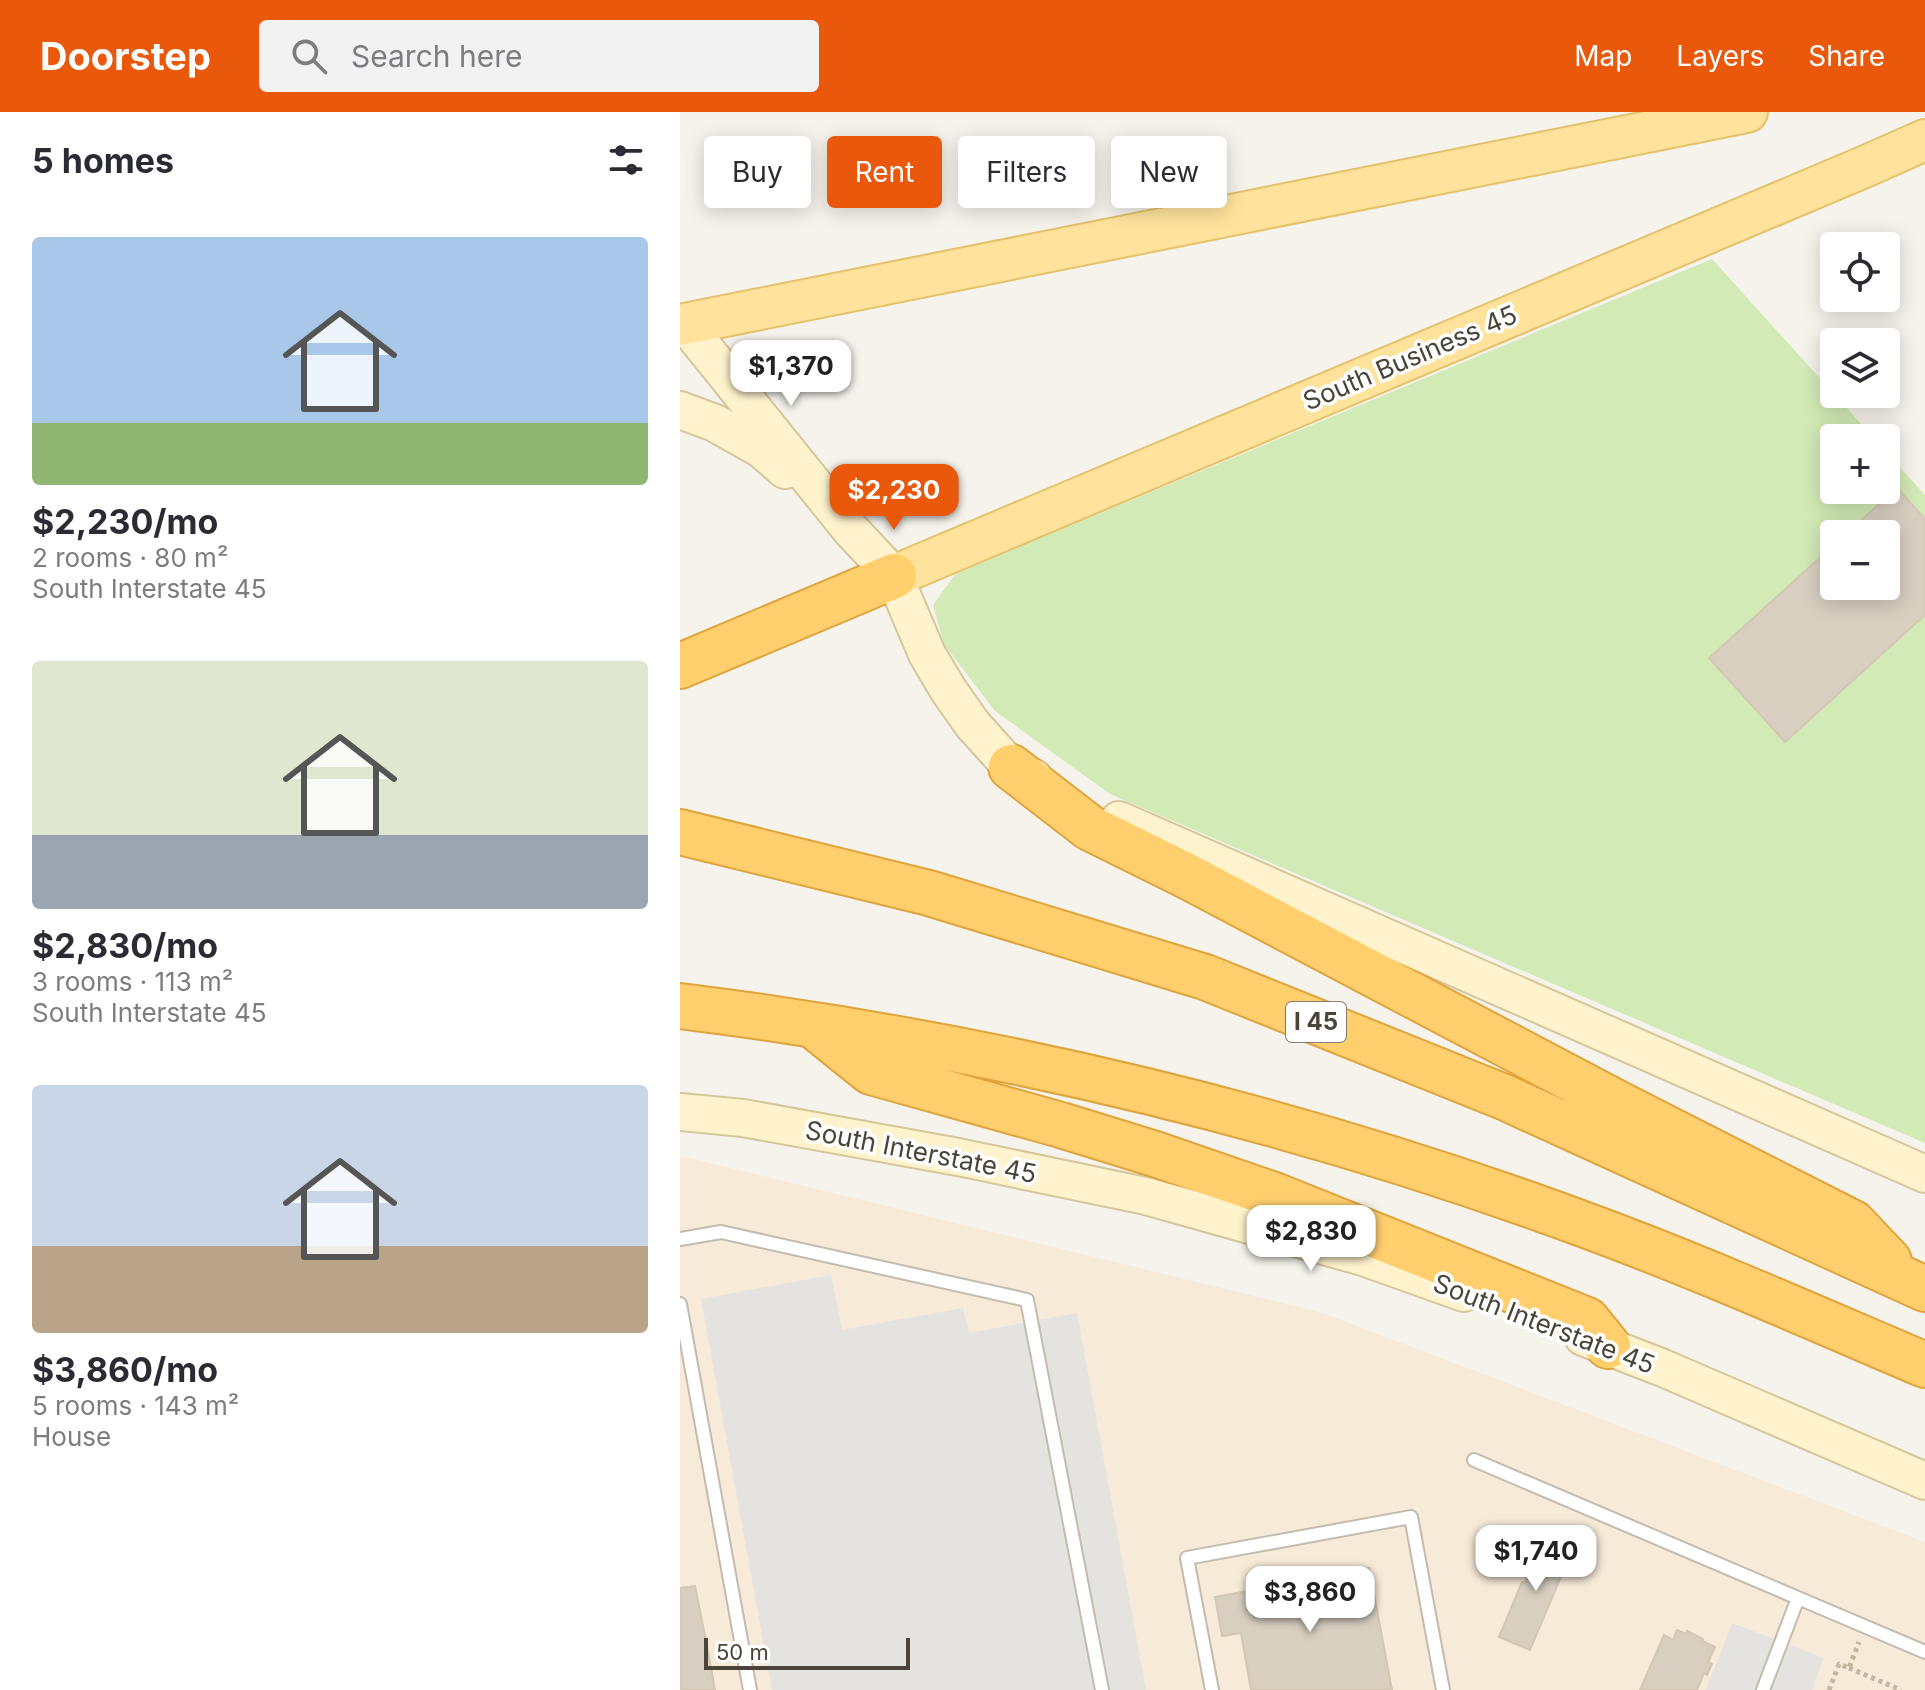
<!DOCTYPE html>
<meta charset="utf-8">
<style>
body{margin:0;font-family:Inter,sans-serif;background:#f2f2f3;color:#2b2b33;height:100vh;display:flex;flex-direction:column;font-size:30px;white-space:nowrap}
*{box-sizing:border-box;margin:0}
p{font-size:26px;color:#7c7c81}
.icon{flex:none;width:44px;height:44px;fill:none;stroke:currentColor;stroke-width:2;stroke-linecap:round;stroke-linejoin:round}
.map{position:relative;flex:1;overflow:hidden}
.details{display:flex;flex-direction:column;background:#fff;width:680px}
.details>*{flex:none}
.guide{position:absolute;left:24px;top:24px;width:760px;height:72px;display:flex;gap:16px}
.controls{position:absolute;left:1140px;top:120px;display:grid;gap:16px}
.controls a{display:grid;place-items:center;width:80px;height:80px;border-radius:8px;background:#fff;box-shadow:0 4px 20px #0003;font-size:40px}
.scale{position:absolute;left:24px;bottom:20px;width:206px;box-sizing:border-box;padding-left:8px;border:4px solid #4b4439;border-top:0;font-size:22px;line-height:28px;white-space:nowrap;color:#4b4439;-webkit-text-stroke:6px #fff;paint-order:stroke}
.price{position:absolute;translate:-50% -68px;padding:0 18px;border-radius:16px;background:#fff;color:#222;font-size:26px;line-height:52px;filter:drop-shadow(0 2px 4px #0008)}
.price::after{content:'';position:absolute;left:50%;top:48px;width:24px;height:18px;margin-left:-12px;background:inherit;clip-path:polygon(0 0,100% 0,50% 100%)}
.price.selected{background:#ea580c;color:#fff}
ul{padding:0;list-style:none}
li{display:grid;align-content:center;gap:16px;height:424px;padding:0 32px}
li span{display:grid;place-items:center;height:248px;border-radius:8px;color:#555}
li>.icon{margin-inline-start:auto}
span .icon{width:144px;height:144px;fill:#fffc;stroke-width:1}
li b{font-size:34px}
h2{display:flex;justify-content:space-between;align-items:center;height:96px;padding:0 32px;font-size:34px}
.pill{padding:0 28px;border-radius:8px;background:#fff;box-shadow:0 4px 20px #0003;font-size:28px;line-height:72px}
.pill.selected{background:#ea580c;color:#fff}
header{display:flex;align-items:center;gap:48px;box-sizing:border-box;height:112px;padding:0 40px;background:#ea580c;color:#fff}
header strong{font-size:38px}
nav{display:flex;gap:44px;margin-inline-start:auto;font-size:28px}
.search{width:560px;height:72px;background:#f2f2f3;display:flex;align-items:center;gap:20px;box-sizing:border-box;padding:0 28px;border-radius:8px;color:#7c7c81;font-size:30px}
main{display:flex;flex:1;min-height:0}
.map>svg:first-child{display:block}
.commercial{fill:#f7ead8}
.green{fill:#d2eab5;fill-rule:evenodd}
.parking{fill:#e5e3e0}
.building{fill:#d8cfc1;stroke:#d3c7b4;stroke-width:2}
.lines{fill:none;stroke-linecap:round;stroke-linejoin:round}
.lane-casing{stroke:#c2bbae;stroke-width:16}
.secondary-casing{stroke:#d6c79b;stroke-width:40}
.primary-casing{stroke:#e6c16a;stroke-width:44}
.highway-casing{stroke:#e0a43c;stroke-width:48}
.path{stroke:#c4b79f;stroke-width:5;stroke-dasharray:4 4;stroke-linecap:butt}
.lane{stroke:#fff;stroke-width:12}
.secondary{stroke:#fff3cd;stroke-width:36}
.primary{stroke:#ffe39c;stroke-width:40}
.highway{stroke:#ffcf6e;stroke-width:44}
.labels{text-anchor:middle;stroke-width:7;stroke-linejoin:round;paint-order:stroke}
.shield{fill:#fff;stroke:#817c74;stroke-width:2}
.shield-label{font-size:24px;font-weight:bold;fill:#4b4439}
.street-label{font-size:26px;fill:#4b4439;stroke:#fff}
</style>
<header>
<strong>Doorstep</strong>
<div class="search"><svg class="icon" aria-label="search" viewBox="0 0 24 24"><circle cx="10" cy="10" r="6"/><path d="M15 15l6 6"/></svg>Search here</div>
<nav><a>Map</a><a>Layers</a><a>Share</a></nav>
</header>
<main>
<section class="details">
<h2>5 homes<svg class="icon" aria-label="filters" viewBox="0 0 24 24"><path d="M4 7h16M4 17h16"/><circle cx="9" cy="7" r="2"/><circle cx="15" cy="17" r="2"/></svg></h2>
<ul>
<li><span style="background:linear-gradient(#a9c7e8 75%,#8fb573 0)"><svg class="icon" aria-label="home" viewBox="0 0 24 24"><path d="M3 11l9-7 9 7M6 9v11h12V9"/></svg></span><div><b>$2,230/mo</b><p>2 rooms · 80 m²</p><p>South Interstate 45</p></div></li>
<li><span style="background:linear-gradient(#dfe7d0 70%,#9aa5b1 0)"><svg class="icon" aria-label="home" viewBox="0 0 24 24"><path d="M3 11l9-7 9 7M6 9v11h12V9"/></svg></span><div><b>$2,830/mo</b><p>3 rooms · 113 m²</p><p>South Interstate 45</p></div></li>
<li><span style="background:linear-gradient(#c9d6e8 65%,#b9a48a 0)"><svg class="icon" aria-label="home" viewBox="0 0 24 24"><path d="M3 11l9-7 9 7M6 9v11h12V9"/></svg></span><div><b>$3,860/mo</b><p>5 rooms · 143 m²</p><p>House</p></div></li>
</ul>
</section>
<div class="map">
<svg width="1245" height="1578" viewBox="0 0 1245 1578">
<rect width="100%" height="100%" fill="#f6f3ec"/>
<path class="commercial" d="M0,1046H9L640,1200L1245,1430V1578H0Z"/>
<path class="green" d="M1032,147L1194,326H1154V378H1206V340L1245,383V1031L430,682L315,599L264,532L253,493L276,461ZM1154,422H1206V474H1154Z"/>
<path class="parking" d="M151,1163L162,1218L283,1196L289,1221L397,1201L466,1578H92L21,1187Z
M1052,1511L1144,1546L1132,1578H1026Z"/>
<path class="building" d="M1217,376L1245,407V503L1105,630L1029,546L1154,433V474H1206V422H1166Z
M869,1422L889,1431L886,1437L891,1441L850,1538L819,1525L842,1470L845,1471L863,1428L866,1429Z
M689,1456L712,1578H571L561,1521L542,1524L535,1485Z
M15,1474L28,1539L35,1578H0V1476Z
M997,1518L1006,1522L1007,1519L1023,1527L1022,1529L1035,1535L1028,1550L1032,1552L1027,1563L1024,1561L1017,1578H960L984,1523L993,1528Z"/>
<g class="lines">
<g class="lane-casing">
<path id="lane" d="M0,1127L41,1120L347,1188L422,1578
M0,1192L70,1578
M794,1348L1118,1486L1083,1578
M1118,1486L1245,1540
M532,1578L507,1446L731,1405L763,1578"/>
</g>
<g class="secondary-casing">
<path id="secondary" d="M5,212L170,417L214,464L247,542L269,579L293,613L331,655L354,666
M0,298L35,311L81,337L105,358
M439,708L1245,1062
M0,1000L63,1006L278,1045L466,1084L683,1145L784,1181
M903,1225L983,1256L1245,1369"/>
</g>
<g class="primary-casing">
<path id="primary" d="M0,213L1067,0
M214,464L1184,55L1245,28"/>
</g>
<g class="highway-casing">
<path id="highway" d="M0,554L214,464
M331,655L410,716L509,765L937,991L1173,1111L1209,1149
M0,720L249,781L525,865L824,985L1245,1177
M0,894C313,933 623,1007 919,1118C1029,1159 1137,1207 1245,1253
M134,914L191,960L381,1013L475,1042L594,1083L907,1208L928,1234"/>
</g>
<path class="path" d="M1169,1556L1221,1578
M1149,1578L1159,1552L1169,1556L1179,1530"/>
<use href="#lane" class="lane"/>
<use href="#secondary" class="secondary"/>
<use href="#primary" class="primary"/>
<use href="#highway" class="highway"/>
</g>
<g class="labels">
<rect class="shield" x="606" y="890" width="60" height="40" rx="6"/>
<g class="shield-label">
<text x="636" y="918">I 45</text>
</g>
<g class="street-label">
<text transform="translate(730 246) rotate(-23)" y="9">South Business 45</text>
<text transform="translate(241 1040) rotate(11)" y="9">South Interstate 45</text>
<text transform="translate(864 1212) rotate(21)" y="9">South Interstate 45</text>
</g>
</g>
</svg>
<div class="controls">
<a><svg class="icon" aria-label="locate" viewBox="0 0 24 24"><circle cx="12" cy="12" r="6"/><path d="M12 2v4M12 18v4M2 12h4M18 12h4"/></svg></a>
<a><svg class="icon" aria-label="layers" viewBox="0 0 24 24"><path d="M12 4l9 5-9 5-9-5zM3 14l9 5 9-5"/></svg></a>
<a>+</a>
<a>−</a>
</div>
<div class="scale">50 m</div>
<b class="price" style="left:111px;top:296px">$1,370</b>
<b class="price selected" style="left:214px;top:420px">$2,230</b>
<b class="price" style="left:631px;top:1161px">$2,830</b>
<b class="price" style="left:856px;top:1481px">$1,740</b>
<b class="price" style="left:630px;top:1522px">$3,860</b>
<div class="guide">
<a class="pill">Buy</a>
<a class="pill selected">Rent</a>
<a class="pill">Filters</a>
<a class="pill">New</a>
</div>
</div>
</main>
